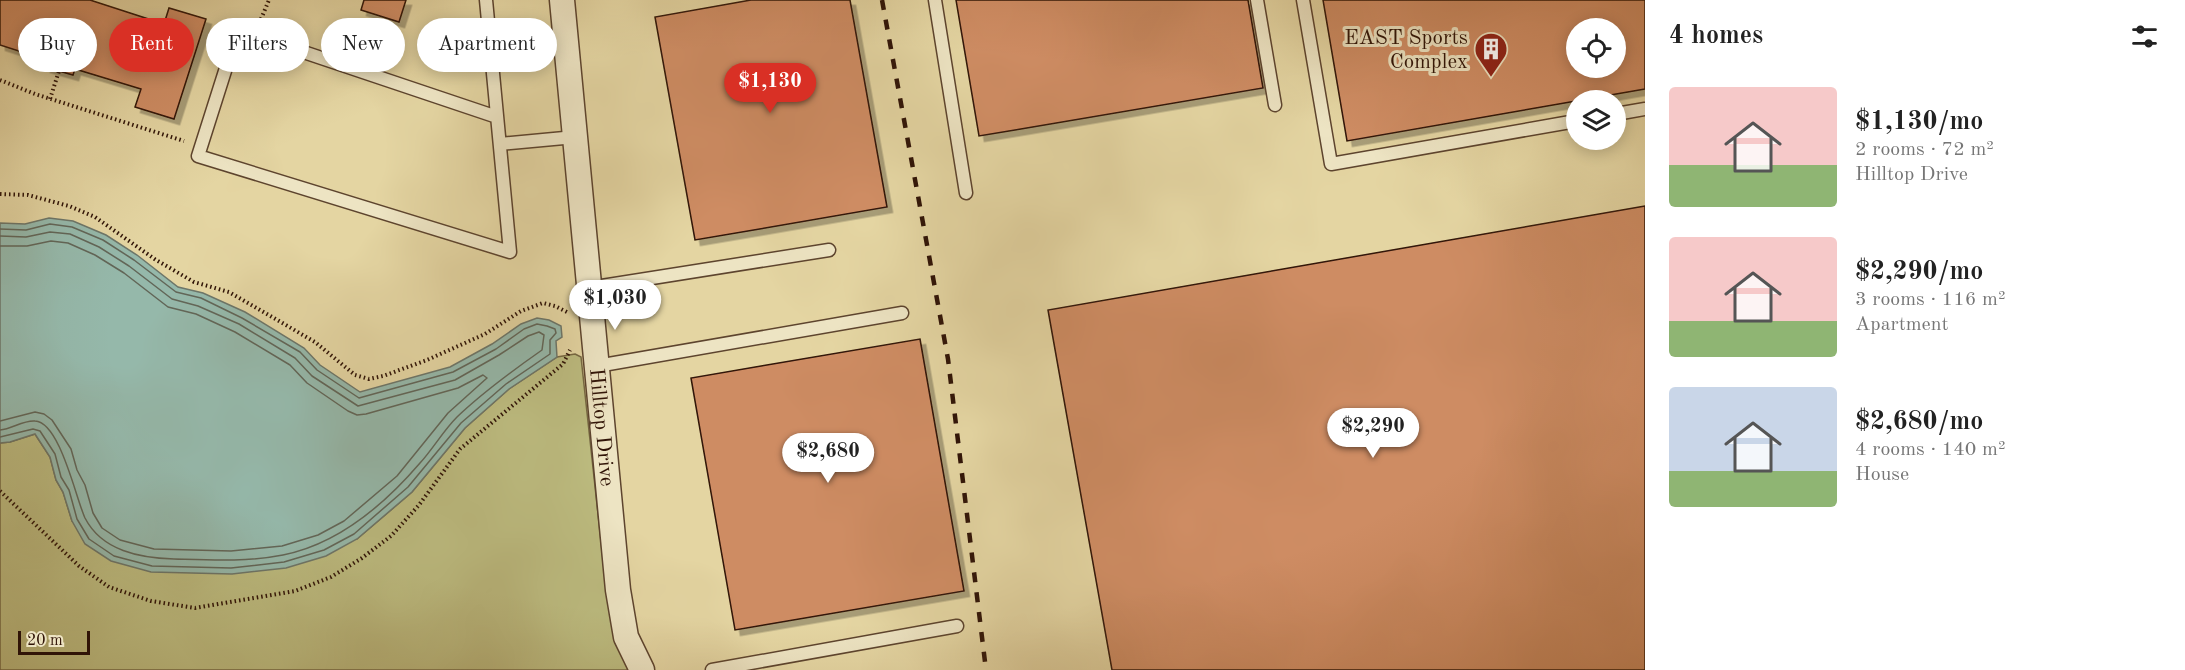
<!DOCTYPE html>
<meta charset="utf-8">
<style>
body{margin:0;font-family:"Old Standard TT",serif;background:#f6f6f6;color:#222;height:100vh;display:flex;flex-direction:column;font-size:22px;white-space:nowrap}
*{box-sizing:border-box;margin:0}
p{font-size:20px;color:#767676}
.icon{flex:none;width:33px;height:33px;fill:none;stroke:currentColor;stroke-width:2;stroke-linecap:round;stroke-linejoin:round}
.map{position:relative;flex:1;overflow:hidden}
.sheet{display:flex;flex-direction:column;background:#fff;width:540px}
.sheet>*{flex:none}
.guide{position:absolute;left:18px;top:18px;width:570px;height:54px;display:flex;gap:12px}
.tools{position:absolute;left:1566px;top:18px;display:grid;gap:12px}
.tools a{display:grid;place-items:center;width:60px;height:60px;border-radius:50%;background:#fff;box-shadow:0 3px 15px #0003;font-size:30px}
.scale{position:absolute;left:18px;bottom:15px;width:72px;box-sizing:border-box;padding-left:6px;border:3px solid #301407;border-top:0;font-size:16px;line-height:21px;white-space:nowrap;color:#301407;-webkit-text-stroke:4px #ede4c3;paint-order:stroke}
.price{position:absolute;translate:-50% -51px;padding:0 14px;border-radius:21px;background:#fff;color:#222;font-size:20px;line-height:39px;filter:drop-shadow(0 2px 3px #0008)}
.price::after{content:'';position:absolute;left:50%;top:36px;width:18px;height:14px;margin-left:-9px;background:inherit;clip-path:polygon(0 0,100% 0,50% 100%)}
.price.current{background:#d93025;color:#fff}
ul{padding:0;list-style:none}
li{display:flex;align-items:center;gap:18px;height:150px;padding:0 24px}
li span{display:grid;place-items:center;flex:none;width:168px;height:120px;border-radius:6px;color:#555}
li>.icon{margin-inline-start:auto}
span .icon{width:72px;height:72px;fill:#fffc;stroke-width:1}
li b{font-size:26px}
h2{display:flex;justify-content:space-between;align-items:center;height:72px;padding:0 24px;font-size:26px}
.chip{padding:0 21px;border-radius:27px;background:#fff;box-shadow:0 3px 15px #0003;font-size:21px;line-height:54px}
.chip.current{background:#d93025;color:#fff}
main{display:flex;flex:1;min-height:0}
.map>svg:first-child{display:block}
.green{fill:#bcbb7f;stroke:#766843;stroke-width:1.5}
.water{fill:#95b8aa;stroke:#6d7669;stroke-width:1.5}
.lines{fill:none;stroke-linecap:round;stroke-linejoin:round}
.shore{stroke:#626658;stroke-width:1.5}
.building{fill:#ce8c63;stroke:#301407;stroke-width:1.5;fill-rule:evenodd;filter:url(#shadow)}
.service-casing{stroke:#5d442e;stroke-width:15}
.minor-casing{stroke:#5d442e;stroke-width:27}
.path{stroke:#301407;stroke-width:4;stroke-dasharray:1.5 3;stroke-linecap:butt}
.service{stroke:#ede4c3;stroke-width:12}
.minor{stroke:#ede4c3;stroke-width:24}
.rail{stroke:#301407;stroke-width:4.5;stroke-dasharray:10 10;stroke-linecap:butt}
.labels{text-anchor:middle;stroke-width:6;stroke-linejoin:round;paint-order:stroke}
.poi-label{font-size:21px;fill:#301407;stroke:#ede4c3;text-anchor:end}
.street-label{font-size:21px;fill:#301407;stroke:#ede4c3}
</style>
<main>
<div class="map">
<svg width="1645" height="670" viewBox="0 0 1645 670">
<defs>
<filter id="shadow"><feDropShadow dx="5.5" dy="5.5" stdDeviation="0" flood-color="#0004"/></filter>
</defs>
<rect width="100%" height="100%" fill="#e4d5a2"/>
<filter id="stains"><feTurbulence type="fractalNoise" baseFrequency=".00333" numOctaves="4"/><feColorMatrix values="0 0 0 0 .2 0 0 0 0 .09 0 0 0 0 .02 0 0 0 .5 -.17"/></filter>
<radialGradient id="worn" r=".72"><stop offset=".6" stop-color="#630" stop-opacity="0"/><stop offset="1" stop-color="#630" stop-opacity=".3"/></radialGradient>
<path class="green" d="M575,354L581,357L606,588L615,630L633,670H0V443L10,442L35,434L50,457L56,480L63,492L72,521L357,539L412,492L465,428L509,389L557,357Z"/>
<path class="water" d="M49,218L73,221L106,235L137,255L178,287L203,293L245,312L304,348L320,365L360,392L450,367L492,344L521,324L537,318L549,320L561,326L562,337L556,341L557,357L509,389L465,428L412,492L357,539L326,556L286,568L232,574L151,572L111,561L85,544L72,521L63,492L56,480L50,457L35,434L10,442L0,443V223L25,224Z"/>
<g class="lines">
<path class="shore" d="M0,229L26,230L50,224L72,227L103,240L134,260L176,292L201,298L242,318L300,352L317,370L359,398L453,372L496,349L524,329L537,324L547,326L555,329L556,333L550,340V354L506,384L461,423L408,487L354,534L324,550L284,562L231,568L152,566L114,556L89,539L77,519L69,490L61,477L55,454L40,431L33,429L0,437
M0,236L26,237L50,232L70,234L99,247L129,266L172,299L198,306L239,324L295,358L312,376L358,406L455,380L499,355L528,336L539,332L544,335L542,350C512,371 483,392 457,417C443,431 433,449 420,463C384,505 338,544 283,555C248,562 210,560 174,559C140,558 102,551 85,518C76,499 60,422 35,421C23,420 12,429 0,430
M0,246H27L51,241L68,243L95,255L124,273L168,307L196,314L235,332L290,365L307,383L348,411L357,415L366,414L458,388L483,375L487,378L448,413L397,476L344,521L318,535L282,546L231,551L154,549L120,540L102,528L93,513L85,485L77,470L71,449L52,420L44,414L35,412L0,421"/>
</g>
<path class="building" d="M0,0H90L164,24L169,8L206,19L174,119L135,107L141,89L75,69L73,75L45,67L47,60L0,45Z
M364,0H406L399,22L361,10Z
M751,0H850L887,207L695,240L655,17Z
M956,0H1248L1263,88L979,136Z
M1323,0H1645V89L1347,141ZM1576,28H1616V68H1576Z
M1645,206V670H1112L1048,310Z
M920,339L964,591L735,630L691,378Z"/>
<g class="lines">
<g class="service-casing">
<path id="service" d="M486,0L510,252L198,156L238,30L497,117
M935,0L966,193
M1257,0L1275,105
M1303,0L1331,164L1576,121
M1616,114L1645,109
M500,144L575,137
M589,288L829,250
M597,366L902,313
M712,670L957,626"/>
</g>
<g class="minor-casing">
<g id="minor">
<path id="s1" d="M562,0L618,590L626,637L642,670"/>
</g>
</g>
<path class="path" d="M261,19L269,0
M0,80L35,94L184,141
M50,99L59,71
M0,194L28,195L69,206L95,217L156,260L194,282L229,292L315,342L355,375L369,379L383,376L427,360L485,334L521,311L543,303L555,306L569,313
M0,491L79,566L109,587L151,601L195,608L295,591L331,577L362,558L391,536L419,505L460,449L563,364L570,350"/>
<use href="#service" class="service"/>
<use href="#minor" class="minor"/>
<path class="rail" d="M882,0L948,359L986,670"/>
</g>
<defs>
<g id="building-pin" transform="scale(1.725)"><path d="M0 17L-7.5 6A9.5 9.5 0 1 1 7.5 6Z" fill="#8f2418" stroke="#ede4c3"/><path d="M-4-6H4V6H1V3H-1V6H-4ZM-2.5-4.3h1.7v1.8h-1.7ZM.8-4.3h1.7v1.8H.8ZM-2.5-1h1.7V.8h-1.7ZM.8-1h1.7V.8H.8Z" fill="#fff"/></g>
</defs>
<g fill-rule="evenodd">
<use href="#building-pin" x="1491" y="49"/>
</g>
<g class="labels">
<g class="poi-label">
<text x="1468" y="44">EAST Sports<tspan x="1468" dy="24">Complex</tspan></text>
</g>
<g class="street-label">
<text dy="7" stroke="none"><textPath href="#s1" startOffset="429">Hilltop Drive</textPath></text>
</g>
</g>
<rect width="100%" height="100%" filter="url(#stains)"/>
<rect width="100%" height="100%" fill="url(#worn)"/>
</svg>
<div class="tools">
<a><svg class="icon" aria-label="locate" viewBox="0 0 24 24"><circle cx="12" cy="12" r="6"/><path d="M12 2v4M12 18v4M2 12h4M18 12h4"/></svg></a>
<a><svg class="icon" aria-label="layers" viewBox="0 0 24 24"><path d="M12 4l9 5-9 5-9-5zM3 14l9 5 9-5"/></svg></a>
</div>
<div class="scale">20 m</div>
<b class="price current" style="left:770px;top:114px">$1,130</b>
<b class="price" style="left:615px;top:331px">$1,030</b>
<b class="price" style="left:1373px;top:459px">$2,290</b>
<b class="price" style="left:828px;top:484px">$2,680</b>
<div class="guide">
<a class="chip">Buy</a>
<a class="chip current">Rent</a>
<a class="chip">Filters</a>
<a class="chip">New</a>
<a class="chip">Apartment</a>
</div>
</div>
<section class="sheet">
<h2>4 homes<svg class="icon" aria-label="filters" viewBox="0 0 24 24"><path d="M4 7h16M4 17h16"/><circle cx="9" cy="7" r="2"/><circle cx="15" cy="17" r="2"/></svg></h2>
<ul>
<li><span style="background:linear-gradient(#f6c9c9 65%,#8fb573 0)"><svg class="icon" aria-label="home" viewBox="0 0 24 24"><path d="M3 11l9-7 9 7M6 9v11h12V9"/></svg></span><div><b>$1,130/mo</b><p>2 rooms · 72 m²</p><p>Hilltop Drive</p></div></li>
<li><span style="background:linear-gradient(#f6c9c9 70%,#8fb573 0)"><svg class="icon" aria-label="home" viewBox="0 0 24 24"><path d="M3 11l9-7 9 7M6 9v11h12V9"/></svg></span><div><b>$2,290/mo</b><p>3 rooms · 116 m²</p><p>Apartment</p></div></li>
<li><span style="background:linear-gradient(#c9d6e8 70%,#8fb573 0)"><svg class="icon" aria-label="home" viewBox="0 0 24 24"><path d="M3 11l9-7 9 7M6 9v11h12V9"/></svg></span><div><b>$2,680/mo</b><p>4 rooms · 140 m²</p><p>House</p></div></li>
</ul>
</section>
</main>
